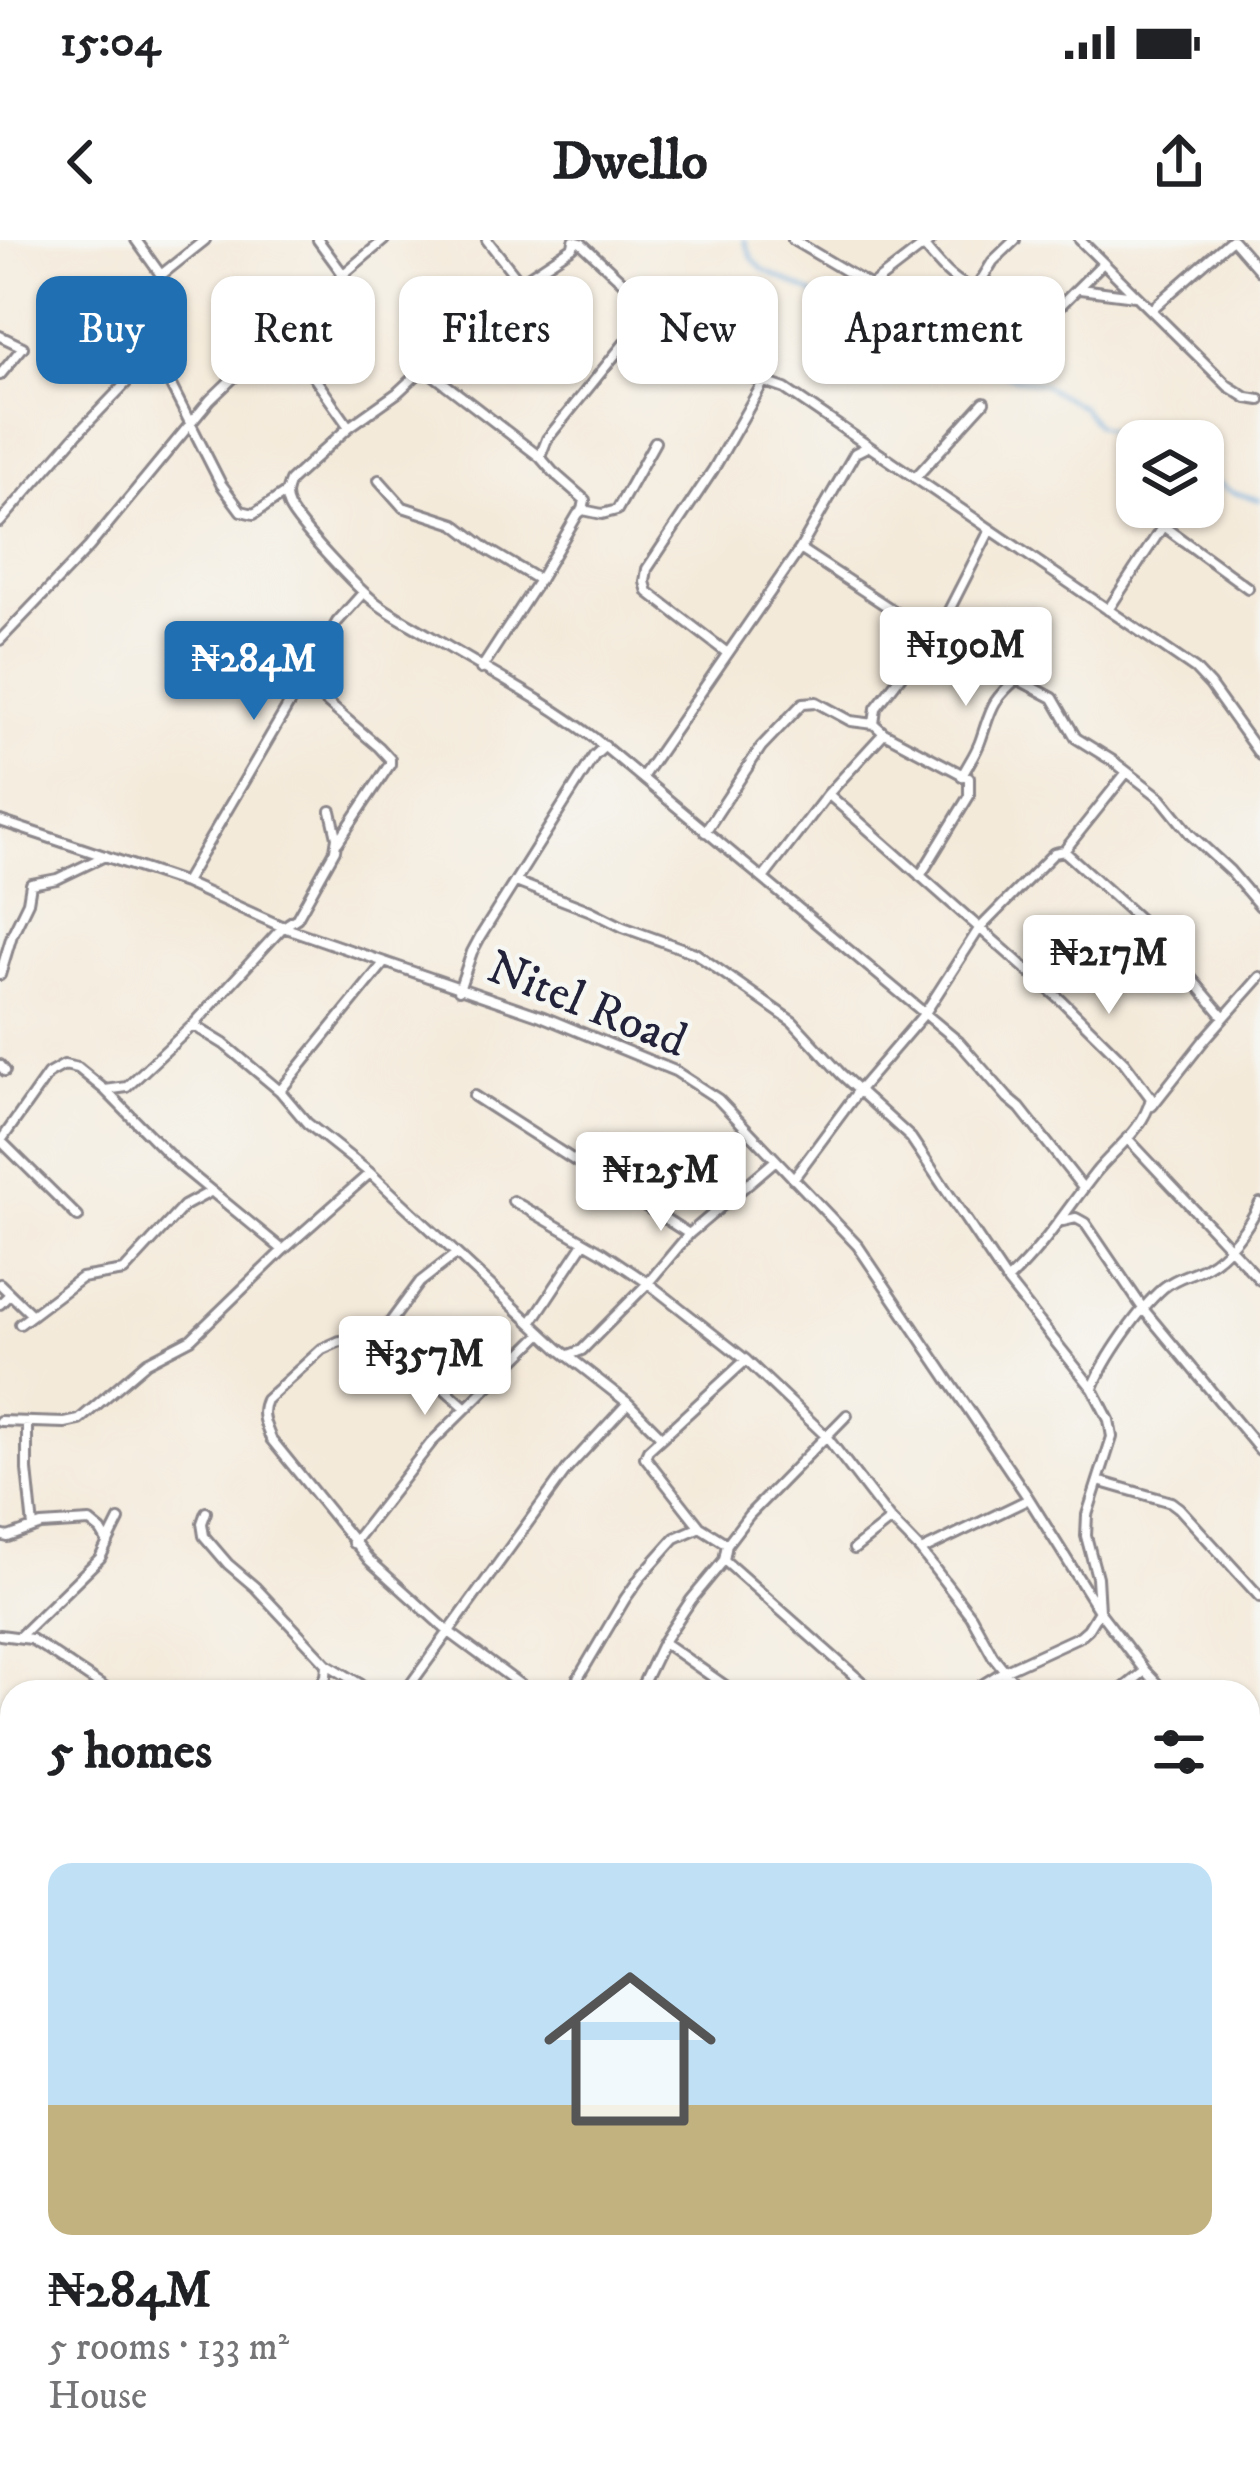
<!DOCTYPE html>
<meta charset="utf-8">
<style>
body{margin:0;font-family:"IM FELL DW Pica",serif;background:#f6f6f6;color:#202124;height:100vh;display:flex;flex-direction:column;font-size:45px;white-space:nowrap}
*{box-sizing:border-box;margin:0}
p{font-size:39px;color:#757577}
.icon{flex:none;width:66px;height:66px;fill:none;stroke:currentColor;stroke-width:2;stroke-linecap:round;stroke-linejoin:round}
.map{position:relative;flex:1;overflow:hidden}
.details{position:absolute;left:0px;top:1440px;width:1260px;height:807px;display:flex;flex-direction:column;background:#fff;border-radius:36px 36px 0 0;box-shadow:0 3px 9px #0004}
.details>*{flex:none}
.banner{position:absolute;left:36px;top:36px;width:1188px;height:108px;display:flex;gap:24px}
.buttons{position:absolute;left:1116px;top:180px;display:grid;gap:24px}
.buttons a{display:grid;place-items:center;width:108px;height:108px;border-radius:24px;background:#fff;box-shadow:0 3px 9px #0004;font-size:60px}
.price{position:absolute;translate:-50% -102px;padding:0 27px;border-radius:12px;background:#fff;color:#222;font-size:39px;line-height:78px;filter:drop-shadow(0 3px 6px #0008)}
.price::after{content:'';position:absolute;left:50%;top:72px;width:36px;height:27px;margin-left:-18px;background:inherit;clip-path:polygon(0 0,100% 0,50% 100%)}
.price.current{background:#1f6fb2;color:#fff}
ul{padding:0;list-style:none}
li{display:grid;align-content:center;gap:24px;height:636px;padding:0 48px}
li span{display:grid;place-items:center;height:372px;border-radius:24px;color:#555}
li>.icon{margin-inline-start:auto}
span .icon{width:216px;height:216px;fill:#fffc;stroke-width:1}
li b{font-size:51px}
h2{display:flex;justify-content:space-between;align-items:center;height:144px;padding:0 48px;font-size:51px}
.tag{padding:0 42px;border-radius:24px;background:#fff;box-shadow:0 3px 9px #0004;font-size:42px;line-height:108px}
.tag.current{background:#1f6fb2;color:#fff}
.status{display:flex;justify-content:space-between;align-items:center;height:84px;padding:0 60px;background:#fff;direction:ltr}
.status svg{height:33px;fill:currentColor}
header{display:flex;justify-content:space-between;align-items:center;height:156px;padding:0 48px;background:#fff;font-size:54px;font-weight:700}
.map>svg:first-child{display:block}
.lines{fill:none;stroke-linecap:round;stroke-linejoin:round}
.stream{stroke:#68a9dc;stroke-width:3}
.minor-casing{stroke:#8b868a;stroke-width:14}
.minor{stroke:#fff;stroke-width:8}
.labels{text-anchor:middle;stroke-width:9;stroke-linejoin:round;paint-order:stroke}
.street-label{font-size:48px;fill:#22223b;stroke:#f6f6f2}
</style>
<div class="status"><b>15:04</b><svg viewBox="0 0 49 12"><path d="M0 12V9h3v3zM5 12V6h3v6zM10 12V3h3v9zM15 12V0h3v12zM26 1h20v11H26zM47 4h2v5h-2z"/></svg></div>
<header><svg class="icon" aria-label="back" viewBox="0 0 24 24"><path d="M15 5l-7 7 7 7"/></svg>Dwello<svg class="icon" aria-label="share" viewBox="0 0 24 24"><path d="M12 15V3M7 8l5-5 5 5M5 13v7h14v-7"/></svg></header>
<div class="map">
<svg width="1260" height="2246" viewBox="0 0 1260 2246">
<rect width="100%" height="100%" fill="#f6f6f2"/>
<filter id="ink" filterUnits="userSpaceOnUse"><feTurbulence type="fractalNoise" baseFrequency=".00833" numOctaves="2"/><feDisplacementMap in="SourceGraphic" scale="24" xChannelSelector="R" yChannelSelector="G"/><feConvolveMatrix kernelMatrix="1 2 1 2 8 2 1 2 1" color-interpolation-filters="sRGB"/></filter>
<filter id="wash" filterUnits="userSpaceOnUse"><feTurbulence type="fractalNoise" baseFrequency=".004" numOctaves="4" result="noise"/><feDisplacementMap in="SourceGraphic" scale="48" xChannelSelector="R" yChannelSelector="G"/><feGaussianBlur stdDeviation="2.7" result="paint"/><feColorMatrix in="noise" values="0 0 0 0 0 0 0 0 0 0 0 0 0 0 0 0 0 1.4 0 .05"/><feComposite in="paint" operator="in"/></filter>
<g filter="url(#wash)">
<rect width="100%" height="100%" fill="#f4eada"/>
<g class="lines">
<path class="stream" d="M744,0L753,19L762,29L810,52L865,97L930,119L964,120L989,126L1013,138L1041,144L1082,167L1096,185L1137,204
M1203,233L1232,252L1260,260"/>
</g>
</g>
<g filter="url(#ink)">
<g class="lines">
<g class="minor-casing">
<path id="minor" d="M136,0L161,35C153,50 135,58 132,74L150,104L221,244L241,271L254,274L285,253
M318,0L343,34
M487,0L520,42
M793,0L871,46L931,0
M1080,0L1228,146L1247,158L1260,160
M1233,0L1260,31
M923,5C938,22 953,44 976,49L993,21L1015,0
M161,35L205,0
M1080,49L1135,56
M1152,69L1231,0
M1053,73L1103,23
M0,96L23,107L0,135
M285,96L349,187
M423,127L540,217
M915,238L984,162
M379,240L403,267L455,284L487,309L539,340
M583,270L585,260L553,232L540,217L547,199L652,69
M0,282L77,194L155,113
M800,309L932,396
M1108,370L1163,286L1248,348
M944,380L962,403L987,423L1053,458L1076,498L1113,521L1161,558L1191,595L1230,631L1260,666
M0,400L89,307L210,160L235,136L285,96L309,63L384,0
M726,412L648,352L645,342L647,329L713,230L764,141
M481,429L539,340L578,274L583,270L602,274L617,270L655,202
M303,442L379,507L390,519V524L338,602
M884,493L969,538V556L920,636
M643,536L800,309L855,213L867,207
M962,536C968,524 977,512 981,499C992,467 991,461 1018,438
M828,554L1062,761L1124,822L1151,858C1144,889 1115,909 1096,932C1066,970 1043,1008 1007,1041
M0,581L185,643L283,687L541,776L675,831L718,859L858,1006L1029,1259L1099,1371L1145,1431L1165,1452
M705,592L761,507L803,463L816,462L851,481L874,484
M1064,611L1127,532
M764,637L828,554L884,493L874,484L876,468L944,380L990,290
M185,642L337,382L363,353
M516,642L591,671L623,687L695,713L793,782L841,834L911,898L1007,1041L1093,1149L1109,1180L1112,1197L1087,1275L1086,1296L1097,1337L1099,1371L1088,1389L1080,1396L1006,1430L971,1452
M0,735L12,695L28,662L31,644L57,639L105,616
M459,750L472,712L480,697L594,516L605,506
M193,785L224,804L280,851L307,883L370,933L559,1109L628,1163L662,1197
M0,825L5,831
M106,851L176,922L283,1010
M280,851L384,723
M474,856L689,994
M1152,866L1205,799L1260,737
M1127,898L1260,1040
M1,901L78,977
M0,902L48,834L64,825L78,828L105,850L127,847L193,785L283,687L297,678L335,610L337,597L331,571
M793,939L859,850L925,773L979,689L1054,613L1064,611L1148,687L1224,777
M1083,948L1020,868L1008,858L959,802L594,498C543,459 485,430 430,396C412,385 392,375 375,362C357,348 299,287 289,267C284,257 286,251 290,241L349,187L397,153L482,74L520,42L573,7L574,1L581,3L652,69L725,125L739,133L785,149L1195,429L1210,445L1260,515
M513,961L602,1012L648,1043L746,1120L825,1195L889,1278L921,1311L1029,1259
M1063,981L1076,978L1085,983L1144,1070L1260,1210
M456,1014L420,1042L375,1103L340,1101L322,1109L266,1160C259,1174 266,1186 271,1199L369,1320L449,1392L530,1452
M0,1044L32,1075
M0,1064L10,1054
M531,1083L584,1003
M20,1084L81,1038L124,1031L184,966L210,952
M379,1097L384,1105L412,1120L466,1168
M569,1115L582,1110L648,1043L689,994L776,920
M1093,1148C1104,1119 1139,1069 1163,1048C1177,1036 1191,1035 1205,1027C1228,1015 1249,986 1260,963
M0,1181L65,1183L79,1180L147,1122L191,1099L283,1010L370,933
M27,1182V1230L33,1287
M1098,1241L1171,1262L1179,1268L1260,1357
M206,1272L202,1283L204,1296L228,1324L255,1347L327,1424L373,1452
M0,1295L8,1297L41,1285L90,1282L101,1291L108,1303
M353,1303L431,1203L542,1093
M727,1304L700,1287L645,1217L648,1210L746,1120
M854,1309L887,1283L889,1278
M921,1311L971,1376L993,1416L1022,1452
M724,1320L873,1452
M0,1395L31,1399L111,1452
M20,1396L100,1318L119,1280
M663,1402L734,1452
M316,1452L326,1436L327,1425
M405,1452L567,1229L628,1163
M570,1452L625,1359L642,1335L675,1298L700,1287
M639,1452L663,1402L691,1360L724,1320L727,1304L749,1275L847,1175
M1119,1452L1145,1431
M1248,1531L1260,1539
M0,1542L12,1552
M0,1621L12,1607
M0,1629L12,1637
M1248,1680L1260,1681
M0,1742L12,1748
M0,1803L12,1791
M1248,1850L1260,1830
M0,1952L12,1941
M1248,1998L1260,2005
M1248,2114L1260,2095
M1248,2217L1260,2220
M371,2235L388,2246
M653,2235L676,2246
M975,2235L1006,2246
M329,2246L338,2235
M479,2246L486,2235
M923,2246L930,2235
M1114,2246L1119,2235"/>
</g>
<use href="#minor" class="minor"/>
</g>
</g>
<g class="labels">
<g class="street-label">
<text transform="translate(588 762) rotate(22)" y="17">Nitel Road</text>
</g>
</g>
</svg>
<div class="buttons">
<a><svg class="icon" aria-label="layers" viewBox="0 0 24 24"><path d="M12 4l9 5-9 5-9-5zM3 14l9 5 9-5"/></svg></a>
</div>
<b class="price" style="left:966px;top:469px">₦190M</b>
<b class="price current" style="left:254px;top:483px">₦284M</b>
<b class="price" style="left:1109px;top:777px">₦217M</b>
<b class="price" style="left:661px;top:994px">₦125M</b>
<b class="price" style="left:425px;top:1178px">₦357M</b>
<div class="banner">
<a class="tag current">Buy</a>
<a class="tag">Rent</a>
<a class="tag">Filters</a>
<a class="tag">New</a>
<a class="tag">Apartment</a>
</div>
<section class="details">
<h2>5 homes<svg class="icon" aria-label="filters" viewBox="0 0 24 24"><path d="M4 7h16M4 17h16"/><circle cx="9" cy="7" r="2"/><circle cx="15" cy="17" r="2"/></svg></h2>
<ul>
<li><span style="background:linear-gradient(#bfe0f5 65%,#c2b280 0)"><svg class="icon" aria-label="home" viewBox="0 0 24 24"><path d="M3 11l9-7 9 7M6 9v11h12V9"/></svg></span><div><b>₦284M</b><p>5 rooms · 133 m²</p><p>House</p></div></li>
</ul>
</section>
</div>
